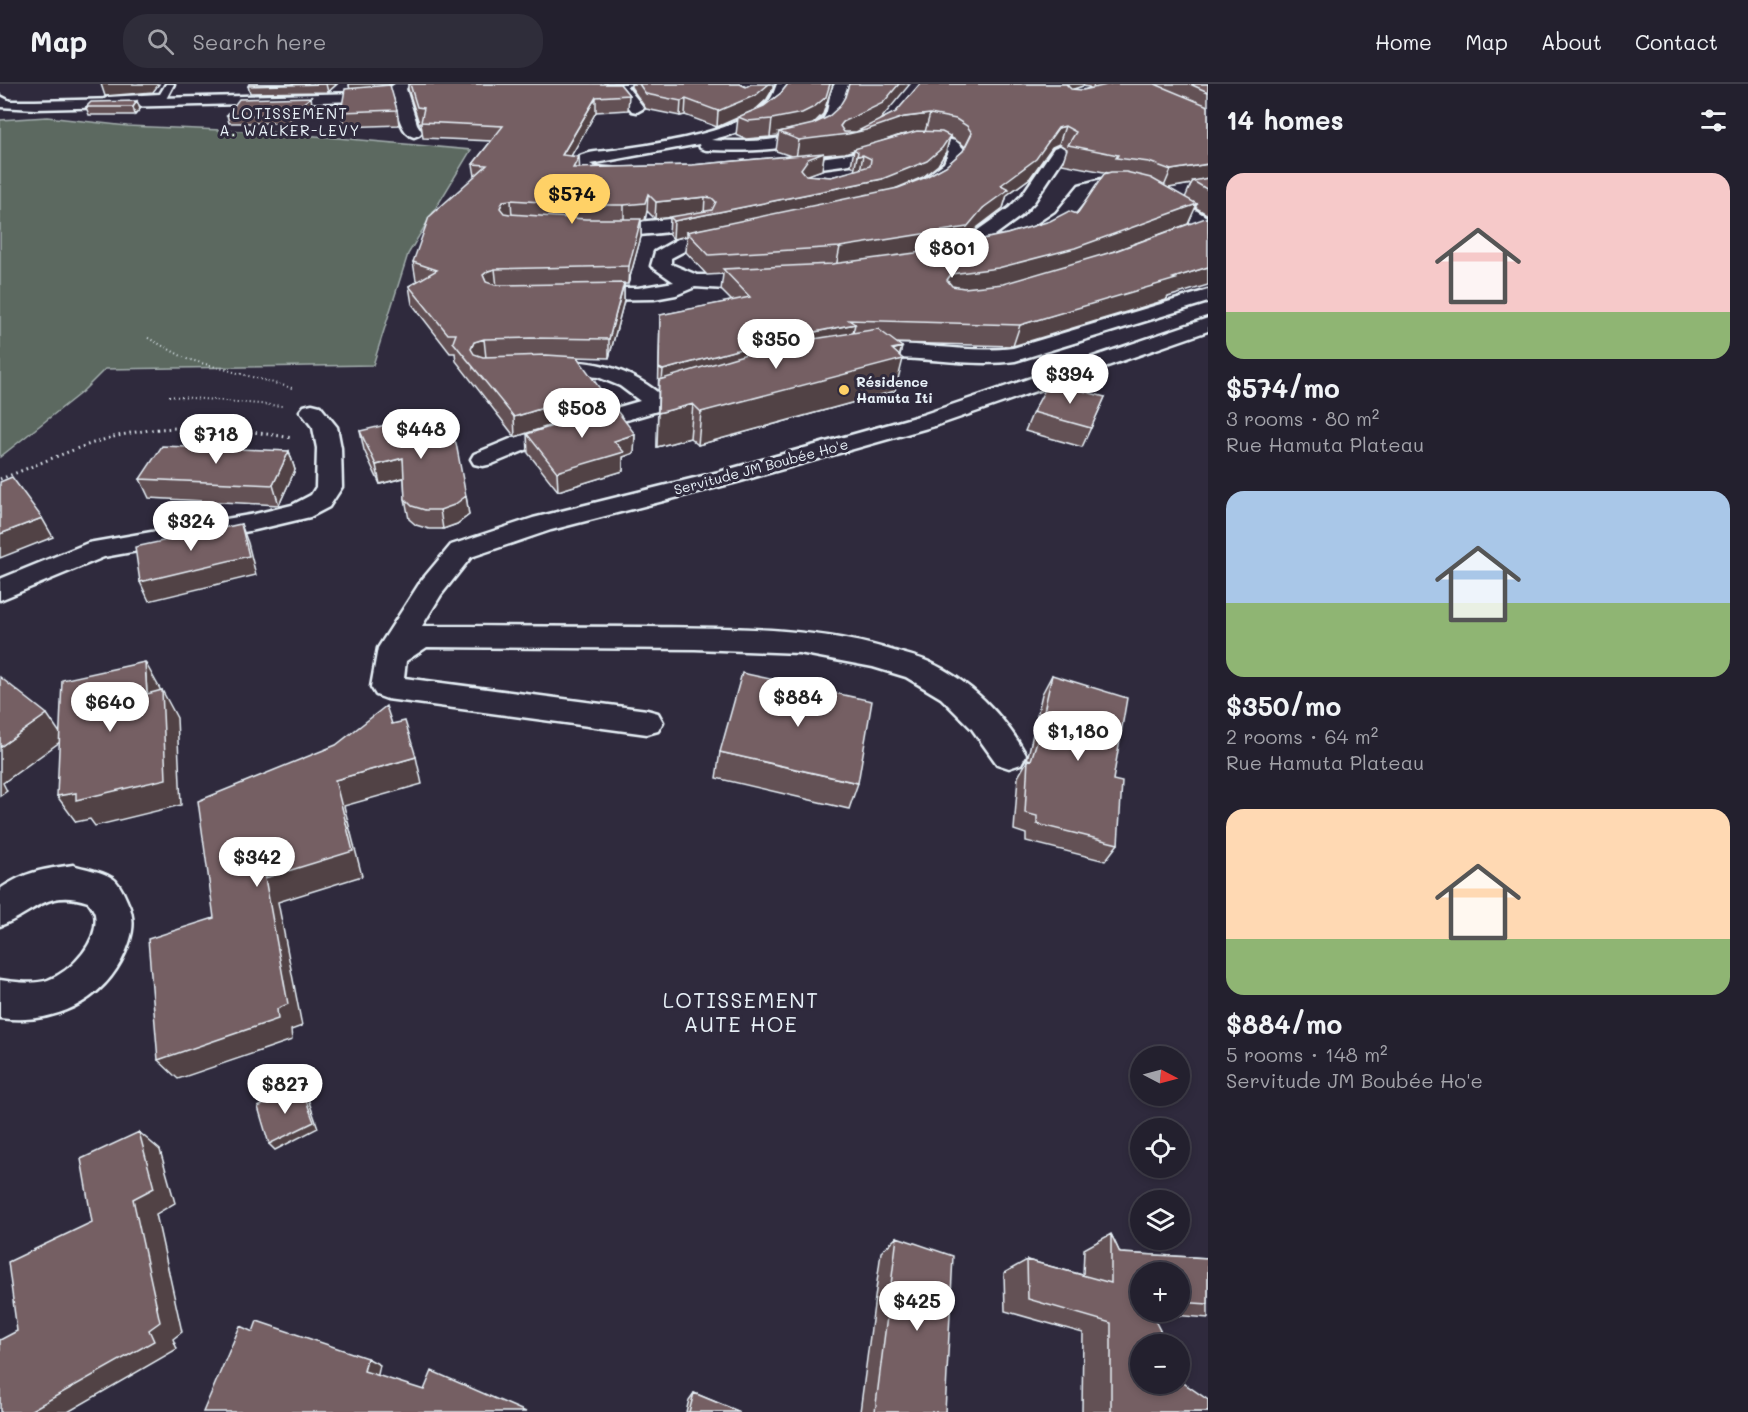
<!DOCTYPE html>
<meta charset="utf-8">
<style>
body{margin:0;font-family:Mali,sans-serif;background:#2f2d3a;color:#f1f3f6;height:100vh;display:flex;flex-direction:column;font-size:22px;white-space:nowrap}
*{box-sizing:border-box;margin:0}
p{font-size:20px;color:#a3a3aa}
.icon{flex:none;width:33px;height:33px;fill:none;stroke:currentColor;stroke-width:2;stroke-linecap:round;stroke-linejoin:round}
.map{position:relative;flex:1;overflow:hidden}
.panel{display:flex;flex-direction:column;background:#23202e;width:540px}
.panel>*{flex:none}
.needle{width:39px;rotate:96deg}
.fabs{position:absolute;left:1130px;top:962px;display:grid;gap:12px}
.fabs a{display:grid;place-items:center;width:60px;height:60px;border-radius:50%;background:#23202e;box-shadow:0 3px 9px #0003,0 0 0 2px #403e4a;font-size:30px}
.price{position:absolute;translate:-50% -51px;padding:0 14px;border-radius:21px;background:#fff;color:#222;font-size:20px;line-height:39px;filter:drop-shadow(0 2px 3px #0008)}
.price::after{content:'';position:absolute;left:50%;top:36px;width:18px;height:14px;margin-left:-9px;background:inherit;clip-path:polygon(0 0,100% 0,50% 100%)}
.price.on{background:#ffd166;color:#111}
ul{padding:0;list-style:none}
li{display:grid;align-content:center;gap:12px;height:318px;padding:0 18px}
li span{display:grid;place-items:center;height:186px;border-radius:18px;color:#555}
li>.icon{margin-inline-start:auto}
span .icon{width:108px;height:108px;fill:#fffc;stroke-width:1}
li b{font-size:26px}
h2{display:flex;justify-content:space-between;align-items:center;height:72px;padding:0 18px;font-size:26px}
header{display:flex;align-items:center;gap:36px;box-sizing:border-box;height:84px;padding:0 30px;background:#23202e;border-bottom:2px solid #403e4a}
header strong{font-size:28px}
nav{display:flex;gap:33px;margin-inline-start:auto;font-size:21px}
.search{width:420px;height:54px;background:#2f2d3a;display:flex;align-items:center;gap:15px;box-sizing:border-box;padding:0 21px;border-radius:24px;color:#a3a3aa;font-size:22px}
main{display:flex;flex:1;min-height:0}
.map>svg:first-child{display:block}
.green{fill:#5b6960;stroke:#a2adac;stroke-width:1.5}
.lines{fill:none;stroke-linecap:round;stroke-linejoin:round}
.service-casing{stroke:#e8f1f8;stroke-width:5}
.minor-casing{stroke:#e8f1f8;stroke-width:5}
.path-far1{stroke:#e8f1f8;stroke-width:2;stroke-dasharray:1 3;stroke-linecap:butt}
.path{stroke:#e8f1f8;stroke-width:3;stroke-dasharray:1.5 4;stroke-linecap:butt}
.service{fill:#2f2a3d;fill-rule:evenodd}
.minor{fill:#2f2a3d;fill-rule:evenodd}
.wall{fill:#645155;stroke:#e8f1f8;stroke-width:1.5;fill-rule:evenodd}
.shaded-wall{fill:#514245;stroke:#e8f1f8;stroke-width:1.5}
.building{fill:#745e63;stroke:#e8f1f8;stroke-width:1.5}
.poi-dot{fill:#ffd166;stroke:#2f2a3d;stroke-width:2}
.labels{text-anchor:middle;stroke-width:6;stroke-linejoin:round;paint-order:stroke}
.far-poi-label{font-size:14px;font-weight:bold;fill:#e8f1f8;stroke:#2f2a3d;text-anchor:start}
.far-street-label{font-size:14px;fill:#e8f1f8;stroke:#2f2a3d}
.far-neighbourhood-label{font-size:15px;letter-spacing:1.5px;fill:#e8f1f8;stroke:#2f2a3d}
.near-neighbourhood-label{font-size:21px;letter-spacing:1.5px;fill:#e8f1f8;stroke:#2f2a3d}
</style>
<header>
<strong>Map</strong>
<div class="search"><svg class="icon" aria-label="search" viewBox="0 0 24 24"><circle cx="10" cy="10" r="6"/><path d="M15 15l6 6"/></svg>Search here</div>
<nav><a>Home</a><a>Map</a><a>About</a><a>Contact</a></nav>
</header>
<main>
<div class="map">
<svg width="1208" height="1328" viewBox="0 0 1208 1328">
<rect width="100%" height="100%" fill="#2f2a3d"/>
<filter id="ink" filterUnits="userSpaceOnUse"><feTurbulence type="fractalNoise" baseFrequency=".0167" numOctaves="2"/><feDisplacementMap in="SourceGraphic" scale="12" xChannelSelector="R" yChannelSelector="G"/><feConvolveMatrix kernelMatrix="1 2 1 2 8 2 1 2 1" color-interpolation-filters="sRGB"/></filter>
<g filter="url(#ink)">
<path class="green" d="M47,33L127,42L271,48L471,66L408,170L373,281L105,285L82,308L0,373V36Z"/>
<g class="lines">
<g class="service-casing">
<path id="service" d="M166,0H174L166,15L108,19L103,16L108,13L160,10Z
M614,0H636L618,4Z"/>
</g>
<g class="minor-casing">
<path id="minor" d="M395,0H409L406,5L417,40L422,48L419,51L414,53C400,49 397,26 394,13L361,17L35,25L0,23V12L10,17H35L361,9L384,7Z
M605,0H625L644,24L637,28L632,27L613,4Z
M777,0H791C789,6 787,13 783,18C771,39 733,50 711,56C742,58 800,60 823,35C831,26 827,10 835,0H849C841,12 845,27 835,39C810,70 742,67 706,66L700,64L699,60L590,80L595,83L633,86L635,90L627,95L591,93L585,92L571,79C580,67 600,68 614,66C655,60 741,49 769,17C773,12 775,5 777,0Z
M919,50L956,57L965,66C962,86 942,101 924,105L918,104L916,100L944,79L949,67L938,62L920,60L850,80L777,90L769,85L777,80L849,70Z
M1060,62L1068,67L1034,118L1021,132L991,154L978,173H964L962,169L978,146L1009,124L1022,111L1054,64Z
M1102,95C1143,94 1175,112 1208,134V147L1202,146L1159,118L1132,107L1103,105L1091,109C1077,127 1053,162 1025,155L1023,151L1056,129L1079,101Z
M704,132L710,133L713,137L710,141C686,147 614,156 591,150L588,146L591,142Z
M729,144L736,146L738,150L736,154L692,163L671,174V180L697,191H766L773,193L776,197L773,201L725,205L695,203L676,211L654,215L579,216L572,214L569,210L572,206L579,204H638L674,198L651,182L655,168L678,155Z
M1208,206V218L1015,277C972,283 929,273 885,274C872,274 861,278 848,275L845,270L848,265C902,252 958,271 1013,264Z
M1208,234V247L938,341L737,398L551,446L471,473L441,511L422,542C497,542 571,543 645,543C728,544 814,542 894,567C905,570 918,573 929,578C969,596 1005,632 1026,671L1021,680L1009,684L997,680L972,645L941,614L906,593L873,583L799,569L695,565L427,563L406,577L404,594L647,626L658,629L663,638L658,647L647,650L387,615L376,611L371,603L378,564L421,497L451,461L533,434L719,388L922,331Z
M540,276C590,277 621,279 661,311L701,300L709,302L712,307L709,312L533,363L492,380L483,382L474,380L471,375L474,370L515,353L640,317L620,302L598,293L532,288L529,283L532,278Z
M312,320L320,322L337,343L341,364L342,403L329,423L310,433L255,446L104,473L0,516V495L88,459L255,430L292,421L311,411L316,403L317,364L313,344L300,327L304,322Z
M73,781C85,785 101,787 112,794C119,798 124,810 127,817C136,835 133,851 125,869C103,919 52,941 0,934V896C15,898 33,901 48,896C72,887 100,857 95,830C94,826 91,822 88,818C46,804 35,829 0,842V805C27,787 41,786 73,781Z"/>
</g>
<path class="path-far1" d="M148,254L187,275L292,304
M169,312L282,322"/>
<path class="path" d="M0,395C43,379 85,358 131,349C183,339 240,345 292,354"/>
<use href="#service" class="service"/>
<use href="#minor" class="minor"/>
</g>
<path class="wall" d="M249,0H337L328,8L250,9L248,2Z
M349,0H391L389,1L397,26L399,41L344,43L341,28L350,5Z
M408,0H620L629,11L628,26L596,28L571,72L579,73V84L692,81L791,72L776,67L778,52L770,53L746,55L736,51L738,34L717,43L685,31L680,32L646,25L631,3V0H740L746,3L773,5L767,15L756,25L764,22L781,9L788,0H833L823,30L813,40L880,36L896,28L920,0H1208V131L1195,123L1188,140L1114,167L1168,213L1166,216L1013,262L896,259L902,263L900,271L895,307L698,361L690,354L657,363L660,231L732,217L721,206L723,190L707,191L686,168L687,152L673,155L669,150L670,134L655,135L647,127L645,136L641,137V153L628,200H624V217L609,274L574,273L601,325L515,353L456,277L455,269H450L412,220L409,202L418,197L416,196L413,178L475,92L473,80L491,57L423,54L421,39H419L408,5ZM1083,2L1089,3L1090,4L1083,6L1073,5ZM950,53L962,60L965,63L963,67L946,82L924,94L897,104L923,93L938,81L946,68ZM1059,60L1067,65L1062,80L1109,89L1077,130L1007,150L965,159L978,143L1003,124L1007,111L1030,94L1052,63ZM854,66L851,81L855,84L854,87L831,93L807,91L822,86L824,71L845,69ZM1191,100L1185,114L1168,104Z
M137,17L140,25L135,31H89L86,23Z
M312,20L291,39H229L227,31Z
M1105,313L1082,363L1025,347L1033,328Z
M360,347L466,412L469,431L457,440L443,445H429L416,441L409,435L405,415L404,394L380,400L364,366Z
M527,350H635L634,369L623,373V387L558,407L528,369Z
M289,367L295,386L279,421L149,414L140,395Z
M1052,591L1113,696L1118,760L1105,777L1026,757V750L1014,746L1018,693L1026,679L1028,672L1042,610Z
M720,668L858,699L849,725L716,694Z
M1111,1150L1120,1169L1208,1174V1234L1151,1229L1140,1299L1208,1328H1082L1083,1249L1005,1227L1004,1189L1027,1176L1083,1191L1084,1165ZM1140,1188H1179V1227H1140Z
M897,1153L945,1328H860L881,1168Z
M694,1309L740,1328H686L689,1316Z"/>
<path class="shaded-wall" d="M101,0H159L153,8L105,12Z
M326,0H337L328,8Z
M349,0H391L383,5L350,7Z
M769,0H773V5L767,15L755,26L717,43L718,27Z
M830,0H833L823,30L812,41L779,48L778,52L770,53L772,35Z
M899,0H910L880,36L930,30L925,48L900,51L863,64L854,65V66L845,69L824,71L822,86L805,92L799,102L796,74L799,56L840,42L843,38Z
M1062,0H1084L1083,2L1061,9Z
M1094,0H1122L1092,6Z
M311,13L312,20L291,39L289,31Z
M596,13V28L562,88V71Z
M686,15L685,31L680,32L681,17Z
M137,17L140,25L135,31L133,23Z
M1065,42L1059,60L1052,63L1030,94L1007,111L1003,124L978,143L962,163L836,183L840,163L983,124L1001,101L1058,44Z
M950,52L946,68L938,81L923,93L878,112L687,148V152L673,155L674,137L882,95Z
M863,71L860,87L854,88L857,72Z
M579,73L580,90L573,84Z
M1208,80V97H1193L1191,100L1163,105L1171,86Z
M648,110L647,127L645,136L641,137V153L628,200L629,182L624,139V121Z
M705,113L704,130L655,135L656,118Z
M511,116L512,133L504,135L500,124L503,117Z
M1197,120L1188,140L1068,184L992,205L945,211L947,196L951,190Z
M1208,183V201L1168,213L1166,216L1013,262L1020,241Z
M495,185L497,203L489,205L483,191L488,187Z
M624,199V217L609,274V255Z
M855,240L850,261L661,308L663,286L774,256Z
M484,255L486,274L476,277L473,284L471,265L474,258Z
M902,263L898,276L903,275L895,307L698,361L701,328Z
M601,306V325L515,353L514,333Z
M693,320L690,354L657,363L658,329Z
M635,350L634,369L623,373V387L558,407L557,388L614,357Z
M289,367L295,386L279,421L273,401Z
M403,374L406,393L380,400L376,381Z
M466,412L469,431L457,440L443,445L440,426Z
M42,434L53,453L0,474V450Z
M241,440L248,459L256,491L149,517L140,498Z
M145,578L160,605L162,637L147,610Z
M162,606L177,634L181,721L95,742L90,735L76,738L57,712Z
M47,630L64,655L3,699L7,707L0,712V663Z
M416,673L422,700L344,722L362,792L278,818L302,942L291,946L292,956L178,995L158,976L277,925L265,794L335,696Z
M301,1003L306,1009L318,1044L275,1066L269,1060Z
M139,1048L160,1066L175,1119L156,1130L182,1248L173,1255L177,1265L68,1328H28L149,1246L133,1115Z
M367,1274L380,1281L377,1295L364,1287Z"/>
<path class="building" d="M249,0H326L248,2Z
M410,0H620L629,11L596,13L562,71L579,73L573,84L692,81L824,69L808,75L801,85L806,91L831,93L870,82L871,75L863,71L857,72L858,68L854,65L917,47L942,48L950,52L942,64L927,77L882,95L674,137L670,133L712,126L716,118L712,114L705,113L656,118L648,110L645,119L624,121H587L511,116L503,117L500,124L504,129L510,130L586,135H641L629,182L495,185L488,187L483,191L486,198L495,201L624,199L609,255L531,254L484,255L474,258L471,265L474,270L483,273L546,271L577,273L601,306L514,333L453,258L456,250H448L409,202L437,186L413,178L429,133L487,81L473,80L503,42L421,38L424,24L417,23Z
M639,0H740L746,3L751,0H769L756,11L718,27L686,15L681,17L646,10Z
M788,0H830L826,13L814,23L802,29L772,35L748,37L738,33L764,22L781,9Z
M849,0H899L883,19L843,38L840,42L844,48H856L896,28L920,0H1066L1071,5L1083,6L1112,0H1155L1208,22V80L1171,86L1149,78L1116,74L1118,71L1068,61L1076,48L1065,42L1058,44L1036,75L1001,101L1009,105L983,124L967,143L840,163L709,171L687,148L898,104L924,94L946,82L963,67L972,49L967,42L956,35L930,30L904,33L866,46L848,50L799,56L779,48L813,40L828,33L839,23L845,13Z
M1190,0H1208V8Z
M390,1L397,26L341,28L345,5Z
M311,13L289,31H227L239,15Z
M137,17L133,23H86L91,18Z
M1111,88H1126L1151,94L1197,120L1075,164L998,184L951,190L947,196L952,202L964,204L1003,200L1115,167L1208,133V183L1173,194L1176,195L1020,241L849,236L855,240L774,256L663,286L659,284L660,231L750,213L723,185L832,180L915,169L1007,150L1050,137L1069,127L1077,130L1104,90Z
M1208,94V106L1193,97Z
M878,245L902,263L892,265L903,275L701,328L693,320L658,329L659,296L750,269L807,256Z
M1049,298L1105,313L1091,344L1033,328Z
M614,323L635,350L614,357L624,368L557,388L527,350Z
M437,329L456,359L466,412L454,421L440,426H425L412,422L405,415L403,374L376,381L360,347Z
M162,362L289,367L273,401L140,395Z
M12,393L42,434L0,450V398Z
M241,440L249,472L140,498L135,463Z
M145,578L147,610L162,606L166,695L76,716V709L57,712L62,596Z
M742,589L872,617L858,699L720,668Z
M1052,591L1127,614L1113,696L1122,698L1118,760L1037,740V732L1025,729L1028,675L1031,676L1038,654Z
M0,593L47,630L0,663Z
M386,622L392,640L405,637L416,673L335,696L353,767L265,794L288,920L277,925L278,935L158,976L148,855L214,834L198,717L336,661Z
M301,1003L314,1038L269,1060L258,1023Z
M139,1048L154,1104L133,1115L160,1238L149,1246L154,1257L28,1328H0V1256L17,1247L8,1178L92,1138L81,1075Z
M1111,1150L1120,1169L1208,1174V1220L1179,1218V1188H1140V1227H1150L1167,1260H1140V1299H1179V1296L1208,1316V1328H1111V1239L1028,1215L1027,1176L1111,1199Z
M897,1153L953,1172L945,1328H875Z
M257,1237L367,1274L364,1287L424,1306L432,1287L526,1328H203L240,1242L253,1248Z
M694,1309L740,1328H689Z"/>
</g>
<circle class="poi-dot" cx="844" cy="306" r="6"/>
<g class="labels">
<g class="far-poi-label">
<text x="856" y="303">Résidence<tspan x="856" dy="16">Hamuta Iti</tspan></text>
</g>
<g class="far-street-label">
<text transform="translate(761 383) rotate(-15)" y="5">Servitude JM Boubée Ho'e</text>
</g>
<g class="far-neighbourhood-label">
<text x="290" y="35">LOTISSEMENT<tspan x="290" dy="17">A. WALKER-LEVY</tspan></text>
</g>
<g class="near-neighbourhood-label">
<text x="741" y="924">LOTISSEMENT<tspan x="741" dy="24">AUTE HOE</tspan></text>
</g>
</g>
</svg>
<div class="fabs">
<a><svg class="needle" viewBox="-14 -14 28 28"><path d="M0-13l5 13h-10z" fill="#e53935"/><path d="M0 13l5-13h-10z" fill="#a3a3aa"/></svg></a>
<a><svg class="icon" aria-label="locate" viewBox="0 0 24 24"><circle cx="12" cy="12" r="6"/><path d="M12 2v4M12 18v4M2 12h4M18 12h4"/></svg></a>
<a><svg class="icon" aria-label="layers" viewBox="0 0 24 24"><path d="M12 4l9 5-9 5-9-5zM3 14l9 5 9-5"/></svg></a>
<a>+</a>
<a>−</a>
</div>
<b class="price on" style="left:572px;top:141px">$574</b>
<b class="price" style="left:952px;top:195px">$801</b>
<b class="price" style="left:776px;top:286px">$350</b>
<b class="price" style="left:1070px;top:321px">$394</b>
<b class="price" style="left:582px;top:355px">$508</b>
<b class="price" style="left:421px;top:376px">$448</b>
<b class="price" style="left:216px;top:381px">$718</b>
<b class="price" style="left:191px;top:468px">$324</b>
<b class="price" style="left:798px;top:644px">$884</b>
<b class="price" style="left:110px;top:649px">$640</b>
<b class="price" style="left:1078px;top:678px">$1,180</b>
<b class="price" style="left:257px;top:804px">$342</b>
<b class="price" style="left:285px;top:1031px">$827</b>
<b class="price" style="left:917px;top:1248px">$425</b>
</div>
<section class="panel">
<h2>14 homes<svg class="icon" aria-label="filters" viewBox="0 0 24 24"><path d="M4 7h16M4 17h16"/><circle cx="9" cy="7" r="2"/><circle cx="15" cy="17" r="2"/></svg></h2>
<ul>
<li><span style="background:linear-gradient(#f6c9c9 75%,#8fb573 0)"><svg class="icon" aria-label="home" viewBox="0 0 24 24"><path d="M3 11l9-7 9 7M6 9v11h12V9"/></svg></span><div><b>$574/mo</b><p>3 rooms · 80 m²</p><p>Rue Hamuta Plateau</p></div></li>
<li><span style="background:linear-gradient(#a9c7e8 60%,#8fb573 0)"><svg class="icon" aria-label="home" viewBox="0 0 24 24"><path d="M3 11l9-7 9 7M6 9v11h12V9"/></svg></span><div><b>$350/mo</b><p>2 rooms · 64 m²</p><p>Rue Hamuta Plateau</p></div></li>
<li><span style="background:linear-gradient(#ffd9b3 70%,#8fb573 0)"><svg class="icon" aria-label="home" viewBox="0 0 24 24"><path d="M3 11l9-7 9 7M6 9v11h12V9"/></svg></span><div><b>$884/mo</b><p>5 rooms · 148 m²</p><p>Servitude JM Boubée Ho'e</p></div></li>
</ul>
</section>
</main>
